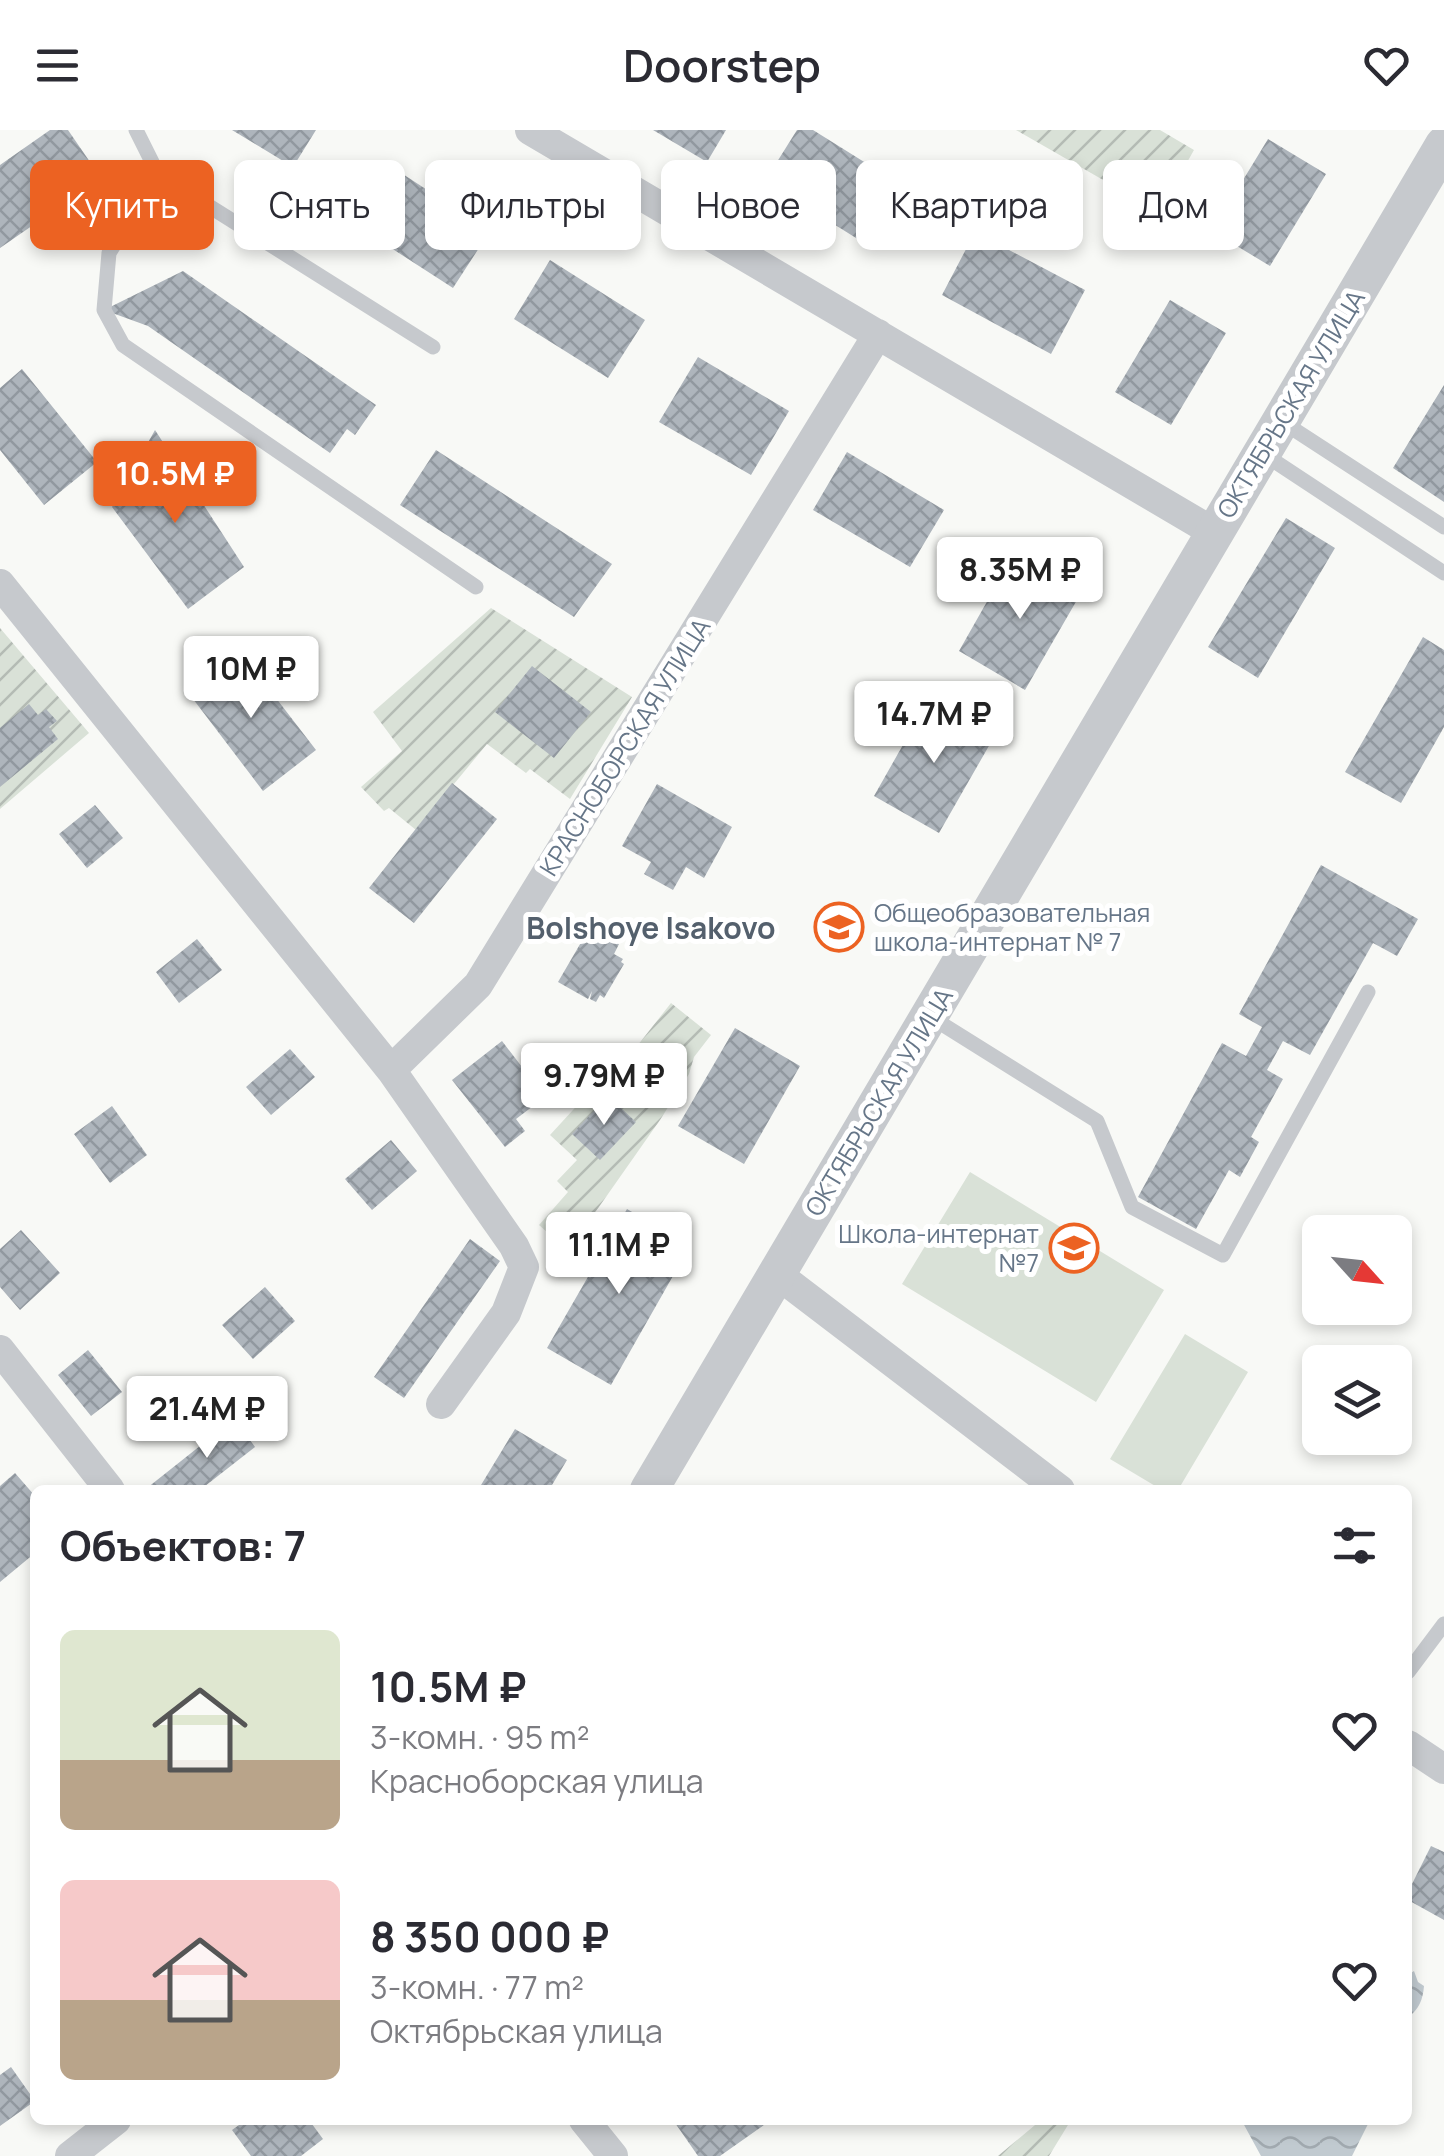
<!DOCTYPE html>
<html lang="ru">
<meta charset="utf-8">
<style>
body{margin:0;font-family:Manrope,sans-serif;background:#f7f7f7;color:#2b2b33;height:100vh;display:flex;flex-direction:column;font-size:38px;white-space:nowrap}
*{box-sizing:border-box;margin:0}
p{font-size:32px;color:#7c7c81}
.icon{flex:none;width:55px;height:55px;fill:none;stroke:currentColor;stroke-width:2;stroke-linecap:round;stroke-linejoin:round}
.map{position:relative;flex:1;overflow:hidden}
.details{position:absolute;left:30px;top:1355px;width:1382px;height:640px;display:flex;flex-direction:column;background:#fff;border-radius:15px;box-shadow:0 5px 15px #0003}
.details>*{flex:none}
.banner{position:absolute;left:30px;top:30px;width:1385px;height:90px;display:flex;gap:20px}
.needle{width:65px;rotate:117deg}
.tools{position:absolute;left:1302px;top:1085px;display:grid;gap:20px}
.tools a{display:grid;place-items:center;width:110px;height:110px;border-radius:15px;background:#fff;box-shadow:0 5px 15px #0003;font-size:50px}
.price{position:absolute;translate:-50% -85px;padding:0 22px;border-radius:10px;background:#fff;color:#222;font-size:32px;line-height:65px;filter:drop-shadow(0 2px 5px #0008)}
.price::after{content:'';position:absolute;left:50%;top:60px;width:30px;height:22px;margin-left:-15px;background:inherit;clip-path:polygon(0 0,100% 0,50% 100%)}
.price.active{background:#ec6222;color:#fff}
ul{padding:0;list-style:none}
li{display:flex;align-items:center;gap:30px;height:250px;padding:0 30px}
li span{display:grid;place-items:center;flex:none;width:280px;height:200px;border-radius:15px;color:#555}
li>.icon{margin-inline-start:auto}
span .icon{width:120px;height:120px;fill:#fffc;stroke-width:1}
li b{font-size:42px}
h2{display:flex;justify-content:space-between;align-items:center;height:120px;padding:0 30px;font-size:42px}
.pill{padding:0 35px;border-radius:15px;background:#fff;box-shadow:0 5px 15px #0003;font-size:35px;line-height:90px}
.pill.active{background:#ec6222;color:#fff}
header{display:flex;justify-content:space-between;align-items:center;height:130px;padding:0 30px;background:#fff;font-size:45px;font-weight:600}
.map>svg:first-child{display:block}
.park{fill:#d9e1d7}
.garden{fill:url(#garden-furrows)}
.water{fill:url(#water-waves)}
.building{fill:url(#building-cross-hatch)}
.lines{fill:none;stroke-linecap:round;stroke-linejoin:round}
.service{stroke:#c6c9cd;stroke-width:15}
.minor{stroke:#c6c9cd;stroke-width:30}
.tertiary{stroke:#c6c9cd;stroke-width:38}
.labels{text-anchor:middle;stroke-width:10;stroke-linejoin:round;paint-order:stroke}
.street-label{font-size:25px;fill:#667688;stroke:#fff}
.poi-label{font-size:25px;fill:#667688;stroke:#fff;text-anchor:start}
.quarter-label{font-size:30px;font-weight:bold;fill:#54606d;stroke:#fff}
</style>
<header><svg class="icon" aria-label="menu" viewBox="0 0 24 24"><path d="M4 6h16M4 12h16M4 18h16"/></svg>Doorstep<svg class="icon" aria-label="heart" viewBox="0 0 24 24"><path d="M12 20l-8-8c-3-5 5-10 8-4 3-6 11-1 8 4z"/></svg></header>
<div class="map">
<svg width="1444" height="2026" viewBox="0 0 1444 2026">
<defs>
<pattern id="garden-furrows" width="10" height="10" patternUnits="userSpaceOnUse" patternTransform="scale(2.5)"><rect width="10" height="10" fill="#d9e1d7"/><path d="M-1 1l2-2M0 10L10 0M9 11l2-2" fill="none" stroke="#b4bbb4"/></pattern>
<pattern id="water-waves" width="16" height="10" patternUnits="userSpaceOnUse" patternTransform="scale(2.5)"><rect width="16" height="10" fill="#c1cad0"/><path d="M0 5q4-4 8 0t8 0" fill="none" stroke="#a1a9af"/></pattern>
<pattern id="building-cross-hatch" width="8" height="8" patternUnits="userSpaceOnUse" patternTransform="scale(2.5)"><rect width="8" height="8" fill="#aeb5bc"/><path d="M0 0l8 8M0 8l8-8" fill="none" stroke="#91989f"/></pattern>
</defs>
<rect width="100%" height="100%" fill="#f8f9f6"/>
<path class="park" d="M970,1042L1164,1160L1096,1272L902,1154Z
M1185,1204L1248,1242L1178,1360H1162L1110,1329Z"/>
<path class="garden" d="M1016,0H1160L1194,20L1159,82Z
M491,478L632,567L570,669L530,639L526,643L487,614L416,700L389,678L384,681L361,657L402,621L373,582Z
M0,498L89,603L0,679Z
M671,873L711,905L694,927L689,944L660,990L568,1121L539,1095L568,1062L557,1051L577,1030L550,1005L606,944L612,948Z
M1041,1990H1071L1049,2026H998Z"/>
<path class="water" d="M1414,1841L1418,1852L1424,1856C1423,1869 1419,1880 1408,1887V1851H1410L1409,1844Z
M1244,1990H1370L1352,2026H1261L1243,1993Z"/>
<path class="building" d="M50,0H68L101,48L0,118V35Z
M232,0H316L293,37Z
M653,0H726L707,32Z
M797,0H813L909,60L872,118L765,51Z
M1268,9L1326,44L1270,136L1212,101Z
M392,37L490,101L453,158L354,94Z
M975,102L1085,160L1051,224L942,165Z
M550,130L645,190L608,248L514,189Z
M183,141L376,275L355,305L347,299L330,323L148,196L104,180Z
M1170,170L1226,203L1171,295L1115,262Z
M698,227L789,281L751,345L659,292Z
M22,239L97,332L44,375L0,320V258Z
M1444,255V372L1393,338Z
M155,300L244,437L188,479L112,377Z
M436,320L612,434L574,487L400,375Z
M847,322L944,380L910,437L813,380Z
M1286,388L1335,418L1258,548L1208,517Z
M1014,424L1081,463L1025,560L959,521Z
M1423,507L1444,520V597L1401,673L1345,642Z
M239,520L316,620L263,661L187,561Z
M532,536L591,582L554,628L495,582Z
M929,569L994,607L939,703L874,666Z
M29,574L38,585L46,579L57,591L49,597L58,609L0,657V598Z
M452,653L497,689L414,793L369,758Z
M657,654L732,697L704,748L686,737L673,760L644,744L651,732L622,716Z
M95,675L123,708L87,738L59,704Z
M1321,735L1418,789L1397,826L1373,813L1310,925L1283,911L1267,940L1283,949L1251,1007L1259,1012L1240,1047L1229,1040L1196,1099L1138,1067L1222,913L1246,926L1262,897L1239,884Z
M590,797L619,814L614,824L623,829L621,832L624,834L604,868L600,865L596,872L590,869L592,861L588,869L558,852Z
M197,809L222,840L179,873L156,842Z
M735,898L800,936L744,1034L678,996Z
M502,911L545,967L516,989L525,1001L505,1017L452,950Z
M290,919L315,947L271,985L246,957Z
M608,966L636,992L600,1030L572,1004Z
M112,976L147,1025L110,1053L74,1004Z
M391,1010L417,1041L372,1080L345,1049Z
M627,1079L690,1116L611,1255L547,1218Z
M21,1100L60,1143L20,1180L0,1157V1119Z
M470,1109L500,1131L404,1268L374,1247Z
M265,1157L295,1191L253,1229L222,1195Z
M88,1220L122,1262L91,1286L58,1245Z
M234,1289L255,1317L200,1360H148L147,1358Z
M515,1299L567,1330L549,1360H478Z
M15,1343L35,1366V1423L0,1452V1356Z
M1431,1716L1444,1722V1790L1408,1770V1762Z
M11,1937L35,1971L0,1996V1945Z
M246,1990H309L323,2009L301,2026H251L232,2000Z
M673,1990H771L720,2026H698Z"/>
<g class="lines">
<path class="service" d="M136,0L158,44L109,123L104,180L123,215L476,457
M158,44L433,217
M1281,291L1444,397
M1262,323L1444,443
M929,886L1097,991L1132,1077L1223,1125L1368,862
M1408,1542L1444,1494"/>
<path class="minor" d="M530,0L1215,403
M0,454L391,940L514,1116L524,1137L506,1183L441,1274
M391,940L478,855L878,204
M777,1144L1060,1360
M0,1220L110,1360
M1408,1615L1444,1639
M584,1990L613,2026
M70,2026L116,1990"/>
<path class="tertiary" d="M649,1360L1444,15"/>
</g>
<defs>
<g id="school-ring" transform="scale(2.5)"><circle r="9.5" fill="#fff" stroke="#ec6222" stroke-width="1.5"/><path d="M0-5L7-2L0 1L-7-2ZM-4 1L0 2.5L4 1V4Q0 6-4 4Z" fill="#ec6222"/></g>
</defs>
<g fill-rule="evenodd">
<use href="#school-ring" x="839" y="797"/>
<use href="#school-ring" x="1074" y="1118"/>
</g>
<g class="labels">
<g class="street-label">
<text transform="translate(1291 274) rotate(-59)" y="9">ОКТЯБРЬСКАЯ УЛИЦА</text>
<text transform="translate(625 617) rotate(-58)" y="9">КРАСНОБОРСКАЯ УЛИЦА</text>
<text transform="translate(879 972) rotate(-59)" y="9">ОКТЯБРЬСКАЯ УЛИЦА</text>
</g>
<g class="poi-label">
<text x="874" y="792">Общеобразовательная<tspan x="874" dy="29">школа-интернат № 7</tspan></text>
<text x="1039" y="1113" text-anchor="end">Школа-интернат<tspan x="1039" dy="29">№7</tspan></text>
</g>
<g class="quarter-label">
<text x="651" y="809">Bolshoye Isakovo</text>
</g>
</g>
</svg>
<div class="tools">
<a><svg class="needle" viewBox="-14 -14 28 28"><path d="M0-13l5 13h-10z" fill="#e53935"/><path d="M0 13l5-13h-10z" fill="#7c7c81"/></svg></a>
<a><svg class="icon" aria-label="layers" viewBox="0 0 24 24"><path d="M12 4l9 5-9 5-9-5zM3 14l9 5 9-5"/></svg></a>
</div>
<b class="price active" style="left:175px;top:396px">10.5M ₽</b>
<b class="price" style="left:1020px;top:492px">8.35M ₽</b>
<b class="price" style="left:251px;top:591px">10M ₽</b>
<b class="price" style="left:934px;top:636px">14.7M ₽</b>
<b class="price" style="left:604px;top:998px">9.79M ₽</b>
<b class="price" style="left:619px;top:1167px">11.1M ₽</b>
<b class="price" style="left:207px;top:1331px">21.4M ₽</b>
<div class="banner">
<a class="pill active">Купить</a>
<a class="pill">Снять</a>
<a class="pill">Фильтры</a>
<a class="pill">Новое</a>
<a class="pill">Квартира</a>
<a class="pill">Дом</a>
</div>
<section class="details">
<h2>Объектов: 7<svg class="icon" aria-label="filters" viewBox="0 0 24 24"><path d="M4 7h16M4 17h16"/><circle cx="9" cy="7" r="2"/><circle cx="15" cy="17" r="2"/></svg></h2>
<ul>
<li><span style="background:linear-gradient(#dfe7d0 65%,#b9a48a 0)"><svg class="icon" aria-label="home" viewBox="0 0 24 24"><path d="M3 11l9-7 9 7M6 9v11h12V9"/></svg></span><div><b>10.5M ₽</b><p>3-комн. · 95 m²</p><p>Красноборская улица</p></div><svg class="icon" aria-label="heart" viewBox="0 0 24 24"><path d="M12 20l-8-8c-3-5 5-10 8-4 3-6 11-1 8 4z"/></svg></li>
<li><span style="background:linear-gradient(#f6c9c9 60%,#b9a48a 0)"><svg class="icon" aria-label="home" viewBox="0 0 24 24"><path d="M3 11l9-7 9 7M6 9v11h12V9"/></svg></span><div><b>8 350 000 ₽</b><p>3-комн. · 77 m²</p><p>Октябрьская улица</p></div><svg class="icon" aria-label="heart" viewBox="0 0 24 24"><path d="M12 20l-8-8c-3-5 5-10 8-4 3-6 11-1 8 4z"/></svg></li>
</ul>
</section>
</div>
